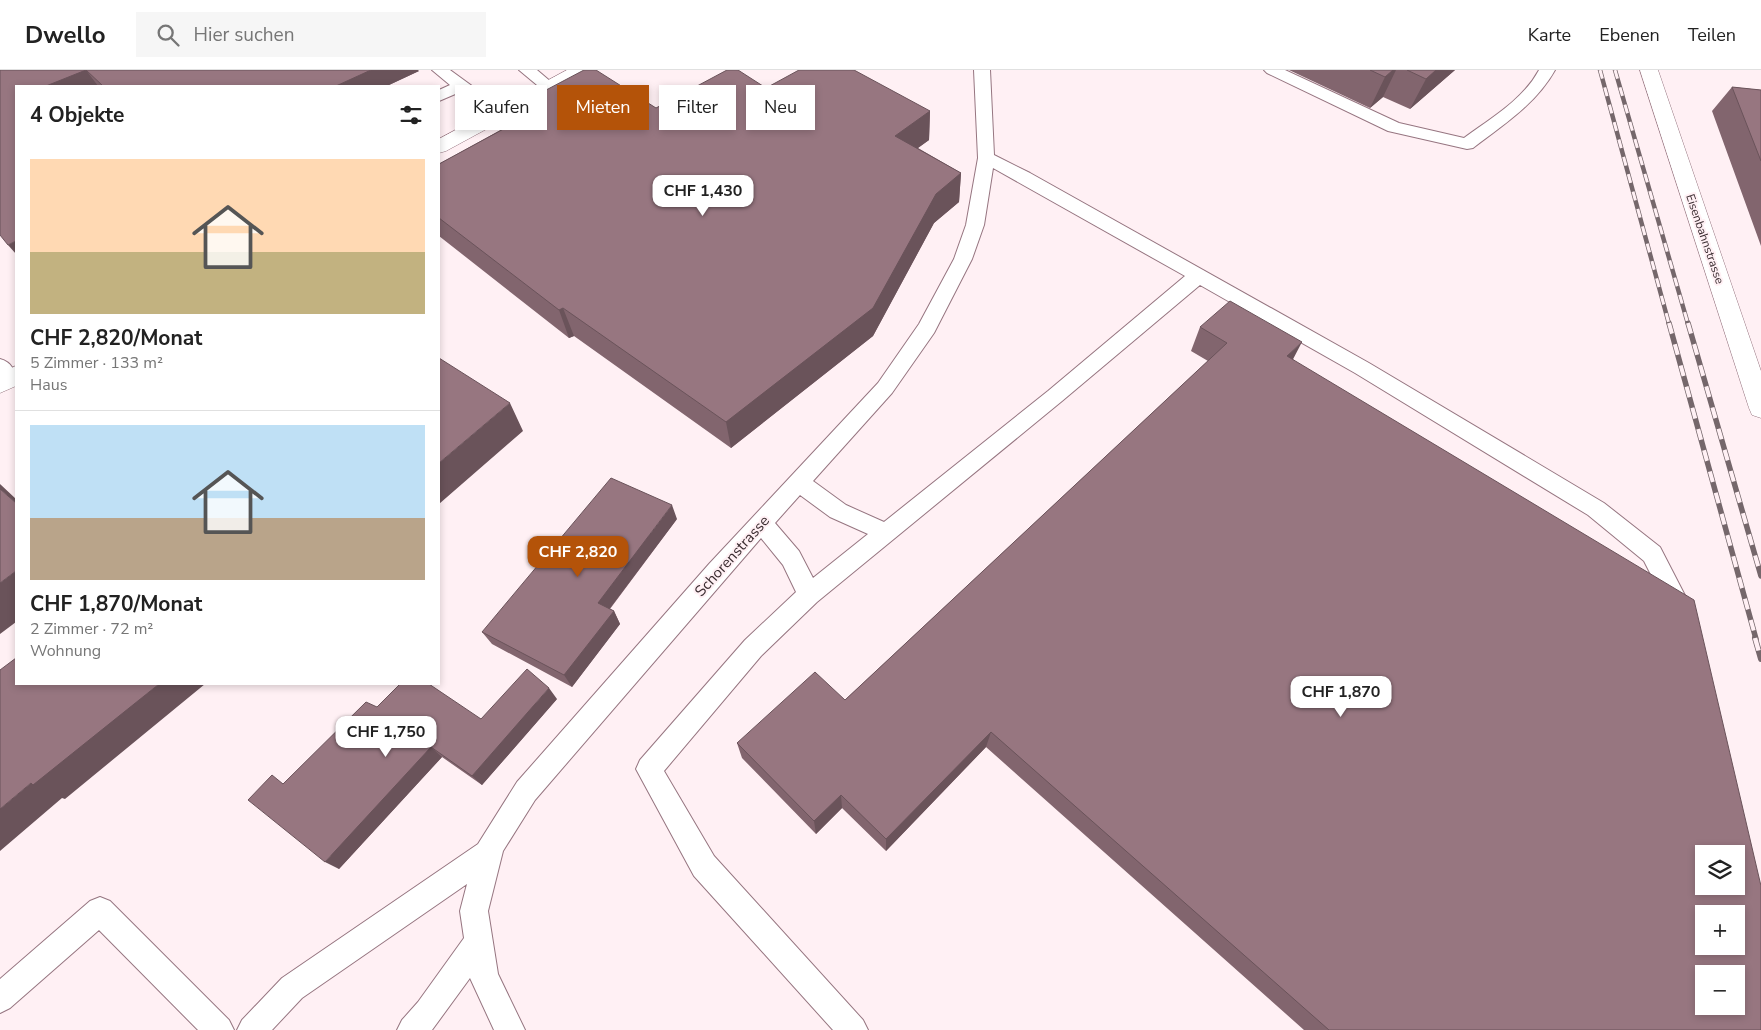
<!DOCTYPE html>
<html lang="de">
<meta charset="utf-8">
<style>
body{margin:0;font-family:"Nunito Sans",sans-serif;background:#f6f6f6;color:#222;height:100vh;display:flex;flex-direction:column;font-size:19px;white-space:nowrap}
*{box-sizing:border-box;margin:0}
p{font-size:16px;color:#767676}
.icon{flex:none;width:28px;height:28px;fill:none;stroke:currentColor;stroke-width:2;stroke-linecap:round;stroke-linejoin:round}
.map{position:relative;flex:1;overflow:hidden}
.drawer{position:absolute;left:15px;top:15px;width:425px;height:600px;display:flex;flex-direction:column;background:#fff;border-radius:0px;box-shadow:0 2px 8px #0003}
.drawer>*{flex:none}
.hud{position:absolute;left:455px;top:15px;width:475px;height:45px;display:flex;gap:10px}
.fabs{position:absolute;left:1695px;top:775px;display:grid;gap:10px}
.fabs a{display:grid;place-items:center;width:50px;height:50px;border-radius:0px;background:#fff;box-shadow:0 2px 8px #0003;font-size:25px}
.price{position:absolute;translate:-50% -42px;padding:0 11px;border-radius:10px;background:#fff;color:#222;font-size:16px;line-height:32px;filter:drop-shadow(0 1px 2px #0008)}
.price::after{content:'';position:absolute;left:50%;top:30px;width:15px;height:11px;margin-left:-8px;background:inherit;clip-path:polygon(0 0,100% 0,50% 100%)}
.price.on{background:#b45309;color:#fff}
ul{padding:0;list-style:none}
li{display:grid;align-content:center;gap:10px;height:265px;padding:0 15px}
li+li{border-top:1px solid #e0e0e0}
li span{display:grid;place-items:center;height:155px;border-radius:0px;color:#555}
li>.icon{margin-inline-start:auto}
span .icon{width:90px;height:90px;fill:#fffc;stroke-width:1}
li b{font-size:21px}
h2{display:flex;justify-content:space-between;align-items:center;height:60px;padding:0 15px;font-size:21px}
.tag{padding:0 18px;border-radius:0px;background:#fff;box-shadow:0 2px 8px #0003;font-size:18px;line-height:45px}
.tag.on{background:#b45309;color:#fff}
header{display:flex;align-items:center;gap:30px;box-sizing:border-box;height:70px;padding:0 25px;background:#fff;border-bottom:1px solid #e0e0e0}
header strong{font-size:24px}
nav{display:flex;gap:28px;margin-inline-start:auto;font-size:18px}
.search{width:350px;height:45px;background:#f6f6f6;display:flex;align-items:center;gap:12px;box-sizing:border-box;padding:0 18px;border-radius:0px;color:#767676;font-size:19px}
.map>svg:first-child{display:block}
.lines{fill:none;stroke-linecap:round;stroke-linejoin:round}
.service-casing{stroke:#967580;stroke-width:2}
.minor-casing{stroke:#967580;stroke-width:1}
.tertiary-casing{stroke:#967580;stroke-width:1}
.service{fill:#fff;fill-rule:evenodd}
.minor{fill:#fff;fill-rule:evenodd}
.tertiary{fill:#fff;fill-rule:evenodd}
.rail-far2-casing{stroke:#75676b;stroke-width:4.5}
.rail-far1-casing{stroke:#75676b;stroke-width:5.5}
.rail-casing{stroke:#75676b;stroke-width:6}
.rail-far2{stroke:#fff0f4;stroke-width:3;stroke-dasharray:9;stroke-linecap:butt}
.rail-far1{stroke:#fff0f4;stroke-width:4;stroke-dasharray:11;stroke-linecap:butt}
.rail{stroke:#fff0f4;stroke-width:4.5;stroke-dasharray:13;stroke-linecap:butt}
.wall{fill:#82656e}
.shaded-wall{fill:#6a535a}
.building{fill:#977680;stroke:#6a535a;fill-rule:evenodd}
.labels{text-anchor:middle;stroke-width:4;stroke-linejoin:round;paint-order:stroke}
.far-street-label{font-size:12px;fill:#3b2d31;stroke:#fff0f4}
.street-label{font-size:15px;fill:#3b2d31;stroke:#fff0f4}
</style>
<header>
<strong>Dwello</strong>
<div class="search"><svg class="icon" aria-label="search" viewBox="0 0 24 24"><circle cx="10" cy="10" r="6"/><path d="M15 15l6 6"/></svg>Hier suchen</div>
<nav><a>Karte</a><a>Ebenen</a><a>Teilen</a></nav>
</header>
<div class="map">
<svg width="1761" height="960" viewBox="0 0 1761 960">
<rect width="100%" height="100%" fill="#fff0f4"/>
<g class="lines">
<g class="service-casing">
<path id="service" d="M432,0H450L509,43L501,48L495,46L460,22L439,31V20L450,15Z
M519,0H537L557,17L555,20H543Z
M974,0H990L994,85L1030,103L1369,293L1604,433L1660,477L1693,541L1689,548L1681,551L1673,548L1644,491L1588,445L1355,303L1200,215L1062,331L817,532L761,586L664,701L714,786L863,950L868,960H833L694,806L636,699L640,690L745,570L796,522L783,495L761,468L535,730L503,781L488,841L498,904L525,960H494L470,908L432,960H397L402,950L418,932L464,868L460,841L467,814L302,928L272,960H237L242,950L282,908L478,774L517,712L709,494L878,313L919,254L954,189L966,155L978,88ZM993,98L1185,206L1048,321L884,452L846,435L813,411L892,323L934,263L972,189L984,155ZM800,425L830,447L868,464L813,508L799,481L775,453Z
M1264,0H1285L1399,53L1464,68C1491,48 1523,30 1539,0H1555C1536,34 1503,55 1473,78L1467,79L1388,61L1267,3Z
M0,289C12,292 17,303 16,314L9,317L0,311Z
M100,827L110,831L229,950L234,960H198L99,860L10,938L0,943V909L90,831Z"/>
</g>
<g class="minor-casing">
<path id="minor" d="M1640,0H1658L1761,301V348L1752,345L1749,338Z"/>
</g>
<g class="tertiary-casing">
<path id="tertiary" d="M567,0H590L588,4L446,81L439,83V69Z
M16,296V316L0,323V303Z"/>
</g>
<use href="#service" class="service"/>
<use href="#minor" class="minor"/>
<use href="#tertiary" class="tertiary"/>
<g class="rail-far2-casing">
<path id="rail-far2" d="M1600,0L1669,254
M1615,0L1688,254"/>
</g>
<g class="rail-far1-casing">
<path id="rail-far1" d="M1669,253L1756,569
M1688,253L1761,506"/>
</g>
<g class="rail-casing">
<path id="rail" d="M1755,568L1761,589"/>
</g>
<use href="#rail-far2" class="rail-far2"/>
<use href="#rail-far1" class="rail-far1"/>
<use href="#rail" class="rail"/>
</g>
<path class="wall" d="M0,0L419,1L389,15L390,16H16Z
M1289,0H1455L1410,39L1383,27L1370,38Z
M1732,17L1761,20V176L1712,41Z
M766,18L930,41L929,70L918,78L961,103L959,132L934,153L873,266L731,378L574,266L569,268L439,166V94L535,41L531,28L656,38Z
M1200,257L1293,289L1761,960H1304L986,677L886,781L842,738L816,764L742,688L737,673L845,630L1208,291L1191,281Z
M677,449L610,539L614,541L620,554L572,617L492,574L482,562Z
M557,629L482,715L442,687L339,799L284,713L377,637L481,649Z"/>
<path class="shaded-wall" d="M86,0L98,16H46Z
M371,0H418L419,1L389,15L390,16H336Z
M1393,0H1396L1383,27L1370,38L1385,7Z
M1436,0H1455L1410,39L1426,9Z
M930,41L929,70L894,95L895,66Z
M961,103L959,132L934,153L873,266L731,378L726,352L936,124Z
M16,171V184L8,175Z
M563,238L574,266L569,268L559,240Z
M1302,272L1290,295L1287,286Z
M510,333L523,361L439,434V393Z
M0,414L16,429V433L0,419Z
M672,435L677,449L604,546L598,533Z
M16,501V552L0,564V513Z
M614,541L620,554L572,617L564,605Z
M159,614H205L65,729L62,728L0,781V739L31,713Z
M549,618L557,629L482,715L472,706Z
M991,662L986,677L886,781V769Z
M431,677L442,687L339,799L325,792Z
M841,725L842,738L816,764L814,751Z"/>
<path class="building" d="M0,0H86L46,16H16V171L8,175L0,165Z
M86,0H371L336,16H103Z
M584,0H596L656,38L727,0H738L766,18L799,0H854L930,41L895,66L961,103L936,124L873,238L726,352L563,238L559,240L439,148V94L544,37L531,28Z
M1370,0H1393L1385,7Z
M1407,0H1436L1426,9Z
M1732,17L1761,20V91Z
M1230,231L1302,272L1287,286L1694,530L1761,816V960H1329L991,662L886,769L841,725L814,751L737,673L815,602L845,630L1227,273L1200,257ZM1704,784H1736V816H1704ZM1704,844H1736V876H1704ZM1704,904H1736V936H1704Z
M439,288L510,333L439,393Z
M611,408L672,435L598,533L614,541L564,605L482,562Z
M0,419L16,433V501L0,513Z
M16,588V614H159L33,715L31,713L0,739V600Z
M527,599L549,618L472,706L431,677L325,792L248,730L272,705L283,714L366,632L377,637L400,614H429L481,649Z"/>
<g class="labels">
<g class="far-street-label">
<text transform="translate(1705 169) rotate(71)" y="4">Eisenbahnstrasse</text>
</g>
<g class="street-label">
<text transform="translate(732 486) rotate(-48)" y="5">Schorenstrasse</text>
</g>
</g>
</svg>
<div class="fabs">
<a><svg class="icon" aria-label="layers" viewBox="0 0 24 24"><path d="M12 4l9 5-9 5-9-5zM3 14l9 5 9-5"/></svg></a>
<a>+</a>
<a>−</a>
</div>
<b class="price" style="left:703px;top:147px">CHF 1,430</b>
<b class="price on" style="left:578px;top:508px">CHF 2,820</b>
<b class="price" style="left:1341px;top:648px">CHF 1,870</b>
<b class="price" style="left:386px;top:688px">CHF 1,750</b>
<div class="hud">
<a class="tag">Kaufen</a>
<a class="tag on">Mieten</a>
<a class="tag">Filter</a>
<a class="tag">Neu</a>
</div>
<section class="drawer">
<h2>4 Objekte<svg class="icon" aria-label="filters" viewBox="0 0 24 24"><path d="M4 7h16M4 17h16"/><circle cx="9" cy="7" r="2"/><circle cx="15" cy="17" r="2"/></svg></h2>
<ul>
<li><span style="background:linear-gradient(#ffd9b3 60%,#c2b280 0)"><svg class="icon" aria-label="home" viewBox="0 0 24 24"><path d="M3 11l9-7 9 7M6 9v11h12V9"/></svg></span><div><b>CHF 2,820/Monat</b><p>5 Zimmer · 133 m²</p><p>Haus</p></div></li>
<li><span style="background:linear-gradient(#bfe0f5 60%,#b9a48a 0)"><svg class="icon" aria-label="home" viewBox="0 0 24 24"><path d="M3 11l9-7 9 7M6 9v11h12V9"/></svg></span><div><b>CHF 1,870/Monat</b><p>2 Zimmer · 72 m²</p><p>Wohnung</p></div></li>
</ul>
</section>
</div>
